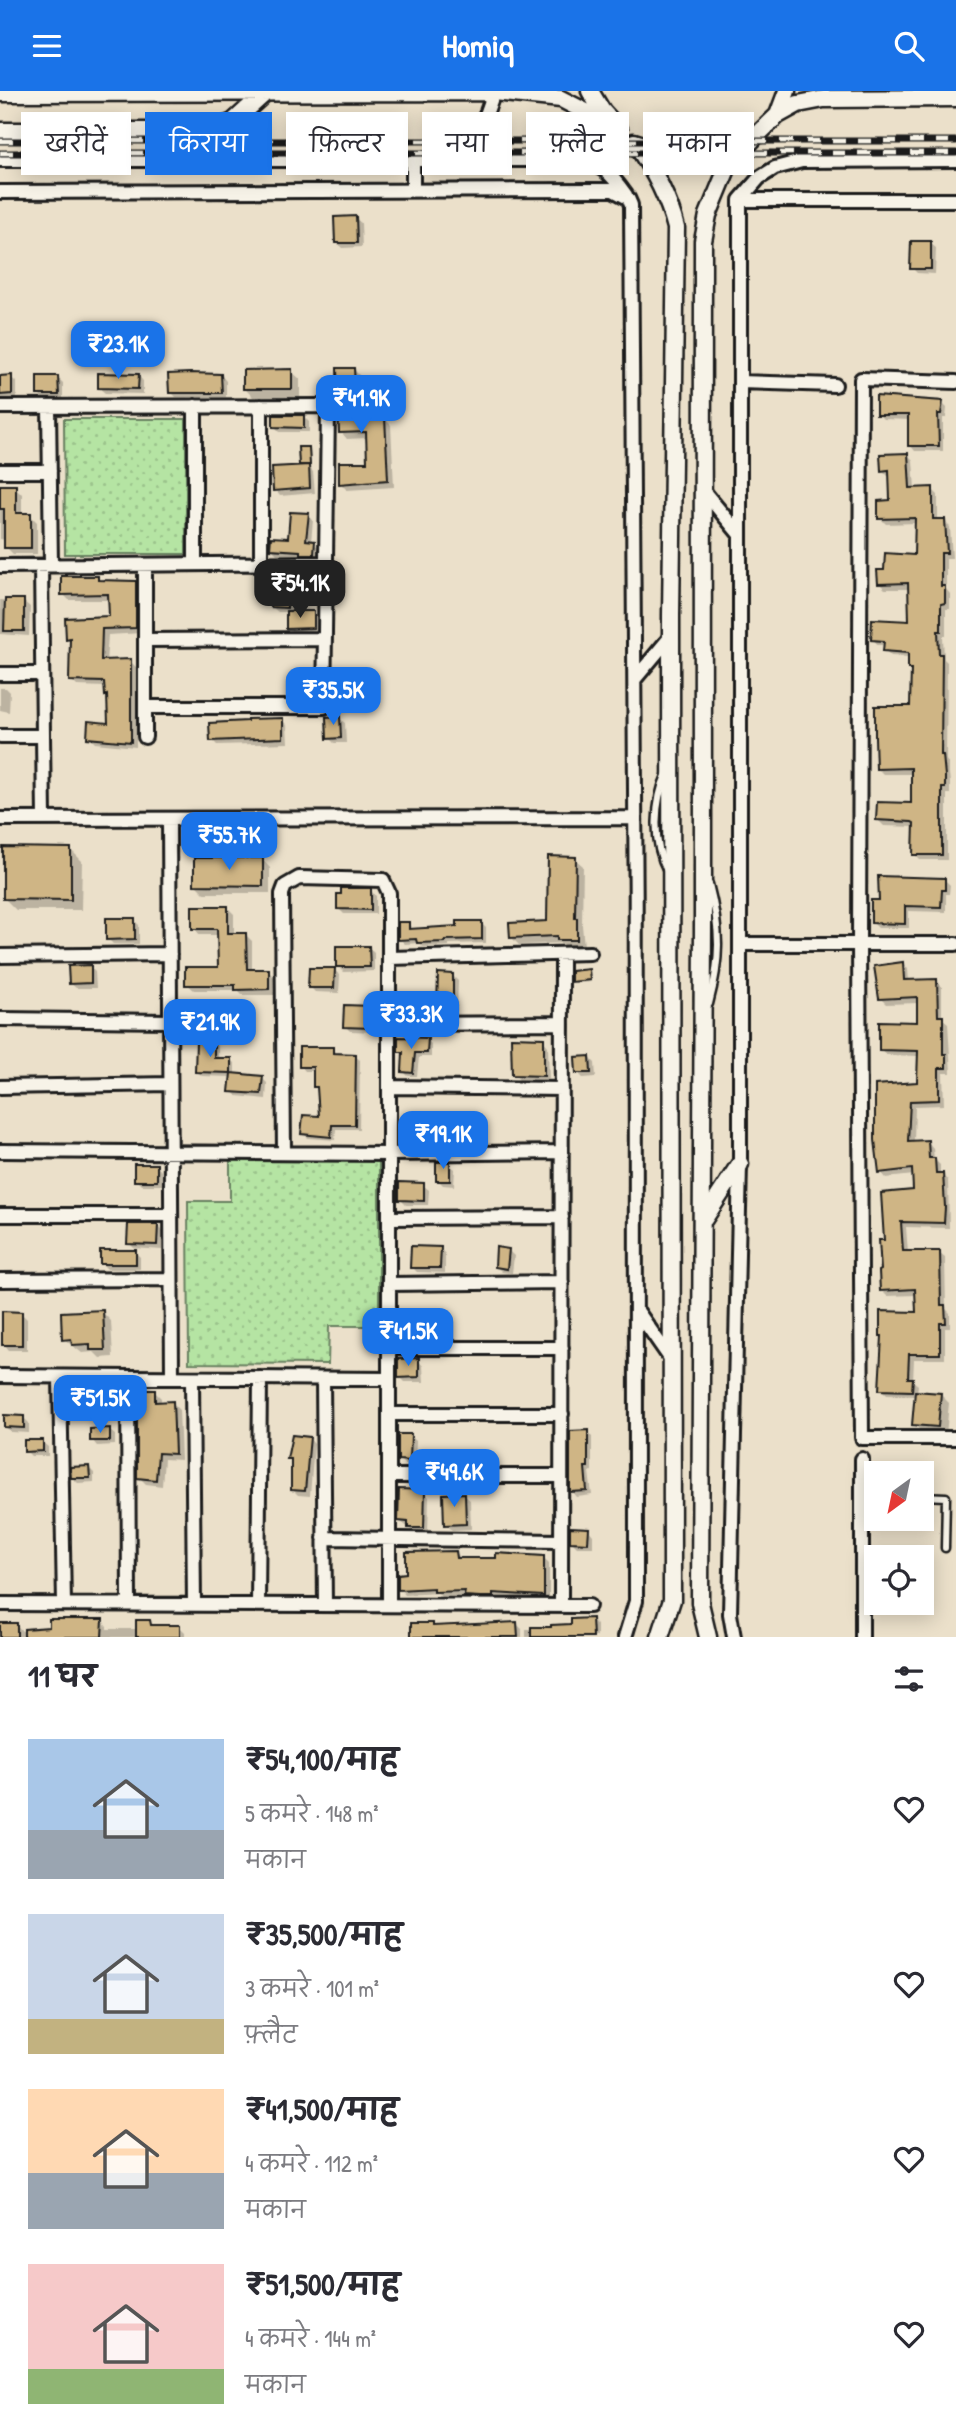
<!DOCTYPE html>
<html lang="hi">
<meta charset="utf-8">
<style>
body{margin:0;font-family:"Patrick Hand","Playpen Sans Deva",sans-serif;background:#f7f7f7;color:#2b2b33;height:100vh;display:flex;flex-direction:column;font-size:26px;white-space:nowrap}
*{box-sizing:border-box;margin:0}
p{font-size:23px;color:#7c7c81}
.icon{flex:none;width:38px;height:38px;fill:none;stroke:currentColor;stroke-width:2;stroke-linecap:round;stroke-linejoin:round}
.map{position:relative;height:1546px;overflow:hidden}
.drawer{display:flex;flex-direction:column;background:#fff;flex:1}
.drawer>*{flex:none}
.top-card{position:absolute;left:21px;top:21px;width:915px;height:63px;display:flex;gap:14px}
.needle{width:46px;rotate:213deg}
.fabs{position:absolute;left:864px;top:1370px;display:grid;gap:14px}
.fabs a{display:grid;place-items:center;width:70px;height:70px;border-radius:0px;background:#fff;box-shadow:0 4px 18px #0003;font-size:35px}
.price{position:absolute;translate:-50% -60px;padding:0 16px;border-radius:14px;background:#1a73e8;color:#fff;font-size:23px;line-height:46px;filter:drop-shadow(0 2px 4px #0008)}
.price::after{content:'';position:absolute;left:50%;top:42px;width:21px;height:16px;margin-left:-10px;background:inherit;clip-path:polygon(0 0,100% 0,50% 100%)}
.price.active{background:#222;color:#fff}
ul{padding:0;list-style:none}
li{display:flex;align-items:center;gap:21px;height:175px;padding:0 28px}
li span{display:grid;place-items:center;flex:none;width:196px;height:140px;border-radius:0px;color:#555}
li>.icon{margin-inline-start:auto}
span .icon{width:84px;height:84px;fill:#fffc;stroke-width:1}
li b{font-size:30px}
h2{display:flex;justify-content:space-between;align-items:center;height:84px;padding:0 28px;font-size:30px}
.chip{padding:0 24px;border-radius:0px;background:#fff;box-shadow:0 4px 18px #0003;font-size:24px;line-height:63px}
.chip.active{background:#1a73e8;color:#fff}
header{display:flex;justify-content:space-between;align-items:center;height:91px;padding:0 28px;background:#1a73e8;color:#fff;font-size:32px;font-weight:800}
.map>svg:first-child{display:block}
.park{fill:url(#park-dots);stroke:#688060;stroke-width:2}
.shadow{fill:#0003}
.building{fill:#cfb585;stroke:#1c1c1c;stroke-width:2}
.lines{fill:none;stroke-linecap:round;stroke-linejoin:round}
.service-casing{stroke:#1c1c1c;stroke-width:11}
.minor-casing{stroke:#1c1c1c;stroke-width:18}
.tertiary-casing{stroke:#1c1c1c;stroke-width:21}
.service{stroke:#f7f3e8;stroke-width:6}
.minor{stroke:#f7f3e8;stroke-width:12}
.tertiary{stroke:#f7f3e8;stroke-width:16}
.rail-casing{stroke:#1c1c1c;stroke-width:7}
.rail{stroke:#f7f3e8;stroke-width:4.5;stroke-dasharray:13;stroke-linecap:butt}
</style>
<header><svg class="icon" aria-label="menu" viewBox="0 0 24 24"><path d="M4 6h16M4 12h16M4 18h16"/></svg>Homiq<svg class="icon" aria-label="search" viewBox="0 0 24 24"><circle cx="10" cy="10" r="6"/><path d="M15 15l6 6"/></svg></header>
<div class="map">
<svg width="956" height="1546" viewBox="0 0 956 1546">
<defs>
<pattern id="park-dots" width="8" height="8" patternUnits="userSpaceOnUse" patternTransform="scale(1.75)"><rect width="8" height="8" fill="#b5e4a3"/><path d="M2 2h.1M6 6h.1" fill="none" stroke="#9bc38c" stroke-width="1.8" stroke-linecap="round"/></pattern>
</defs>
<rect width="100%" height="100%" fill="#ebe0ca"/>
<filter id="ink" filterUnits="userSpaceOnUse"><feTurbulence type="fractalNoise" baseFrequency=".0143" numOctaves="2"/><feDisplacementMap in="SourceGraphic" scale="14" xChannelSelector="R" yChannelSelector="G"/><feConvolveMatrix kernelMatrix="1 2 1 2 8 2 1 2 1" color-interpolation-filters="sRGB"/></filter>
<g filter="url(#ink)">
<path class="park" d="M64,328H186V463H65Z
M230,1068H379V1235H329L328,1273L189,1272L188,1110H230Z"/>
<path class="shadow" d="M355,127L361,132L362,156L342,157L337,152Z
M930,152L936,157L935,183L917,182L912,177Z
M353,278L360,285L362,329L385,328L391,334L394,396L347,399L340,392L369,373L368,347L347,348L341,341Z
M291,280L300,288V306H253L245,298Z
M138,284L143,290V303L105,302L99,297Z
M221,284L226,290V306H176L171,301Z
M11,286L16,291L17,308H0V287Z
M57,286L63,292V308L44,309L39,304Z
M942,312L947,317L946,327H943V360H915L910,354V329L883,328L878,323Z
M304,326L309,331V341H280L275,336Z
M308,358L310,360L311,375H308L313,381L315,402L280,405L275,399L303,376L301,373Z
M907,363L913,369L915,398H932L938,404V430H944L950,436L952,467H946V498L950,503V518H946V545H943L944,568L947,571L946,669L948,672L950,692V703H947V769H920L914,763L915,736L884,735L878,729L913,714V683H883L877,677L912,617V580L910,578V566L891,565L885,559V554H878L873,548L911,532L910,498H885L879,492L886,480L916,466L917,432L886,433L880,427L892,411L891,384L888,385L882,379Z
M0,396H15L22,403V424H30L37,431V463H13L6,456V449L0,448Z
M308,424L313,429L311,451L320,457L319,468H307L303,464L277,463L272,458L289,448Z
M97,486L102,491L136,492L142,498V542L108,544L106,571L130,570L136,576V656L95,652L89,646L110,633L109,607L106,604V596L77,595L71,589V551L67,547L110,527V509H69L63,503Z
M287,490L293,495L292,522H313L319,527V542H293L288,537L287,521H278L272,516Z
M0,509L23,510L30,516L29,545L0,543Z
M0,597H6L10,601L9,621L0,619Z
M339,627L345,632L346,652H334L329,647Z
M282,629L287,634L288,652L217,654L212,649Z
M70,758L82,770L81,819H16L4,807Z
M262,768L270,777V802H204L196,794Z
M575,768L583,775L582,834L584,855L566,856L562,852L519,854L512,847L548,832Z
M944,788L950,794L949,803H946V821L909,820V837H878L873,832L881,811Z
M370,799L376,805V823H344L339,818Z
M228,817L234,823V844H246L252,850V880H268L274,886L275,904H243L238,899H194L187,893L219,878V844H200L194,837Z
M134,829L139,834V853H113L108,848Z
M408,832L413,839L459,837L481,832L486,837V852L449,853V855L423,856L419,852L405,853L400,848Z
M369,857L374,862V880L344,881L338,875Z
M903,873L908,878L909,891L936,890L942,896V927L948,932L951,982H943L944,1014L915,1015L914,1051H928L933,1057L934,1068L940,1074V1084L948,1089L949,1137L906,1136L908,1162H939L945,1167L946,1218L950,1222V1237H945V1268H914L913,1290L918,1294L917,1302L941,1304L949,1312L946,1344L923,1342L914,1333L917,1305L887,1304L881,1298L918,1223L917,1204L887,1205L881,1199L886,1150L915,1101L914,1084L886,1087L881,1081L877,1049L919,993V965L887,964L881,959L919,932V912L886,913L880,907Z
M90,876L95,881L96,897H76L70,892Z
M334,879L340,884L339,902L315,901L310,896Z
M588,880L591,891L575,892L573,890Z
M452,884L458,890L457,920L444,919L439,914Z
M371,917L377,922L376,941L350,940L345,935Z
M427,948L431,953V966H419L417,985H408L403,980L405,966L400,961Z
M543,949L548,955L549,990L519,989L514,983Z
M213,951L218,956V969H231L235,973V985L262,987L267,992L266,1008L237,1005L231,1000L232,986L202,985L197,980Z
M332,958L337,963L355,965L360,969L359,1038H336L335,1049L308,1047L303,1042L321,1027L319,999L315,995V980H305L301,975Z
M590,967L595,972L596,986L583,987L578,982Z
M449,1073L455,1078L454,1095L443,1094L438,1089Z
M156,1074L161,1080L162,1094H141L136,1089Z
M423,1094L429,1099L428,1114H406L400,1108Z
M158,1135L163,1140L162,1159L134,1157L129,1152Z
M440,1157L445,1163V1182L417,1181L412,1176Z
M508,1159L514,1165L512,1182L502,1181L497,1176Z
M135,1161L140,1166V1178H107L101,1172Z
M102,1221L111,1230L113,1266L100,1267L94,1261L82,1262L64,1248Z
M21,1222L27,1228V1259H9L4,1253Z
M418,1269L423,1275L424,1291H405L400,1286Z
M154,1300L161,1307V1312H172L179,1319L181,1369L164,1368L162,1395L146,1393L139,1386Z
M24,1327L29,1332V1342L11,1341L6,1336Z
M109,1339L115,1344V1354L97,1355L92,1349Z
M587,1340L592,1346V1380L589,1381L592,1404L577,1406L572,1400Z
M411,1345L416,1350L415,1375L405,1374L400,1369Z
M309,1347L314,1353L310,1405L298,1404L293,1399V1371L289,1367Z
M42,1351L48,1356V1365H31L26,1360Z
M89,1377L94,1382V1391L78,1392L72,1387Z
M424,1401L429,1406L428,1442H415L400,1430Z
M464,1404L470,1409L471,1438L452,1439L446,1433Z
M588,1438L593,1444V1456H577L572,1451Z
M456,1462L461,1467H544L549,1472V1509L498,1506V1511L472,1510L467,1505L441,1506L438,1502L405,1504L400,1498L407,1484Z
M102,1529L107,1535V1538H138L150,1531L155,1536H180L185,1541V1546H0V1533H16L22,1540Z
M592,1529L597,1534V1546H526V1538H553Z
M432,1533L435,1537L517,1533L522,1538V1546H413Z"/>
<path class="building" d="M356,125L357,152H335L334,126Z
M911,150H931V178H910Z
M337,277H354L357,327L385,326L388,389L339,393V371H367L366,341L339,342Z
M292,278V298H243V279Z
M98,282L139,283L138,298L98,297Z
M190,282L221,283L222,302H169L168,283Z
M12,284V303L0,304V285Z
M37,285H58L59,304H37Z
M876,305L943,310L941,323H938L939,355H908V324H876Z
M273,324H304V337L273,336Z
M298,356H309L310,374H299Z
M908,362L910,397L933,396V428H945L947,462H941V495H945V512L941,513V540H938L939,563H942L941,664H943L945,685V697H942V764H913L914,732L912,731L876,729L877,711L911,712V677L876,678L875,646V615H910L911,578H908V562L883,560L884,550L871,549L872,528L909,530L908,492L878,493L877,479H884L885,462L914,464L915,427L878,428V410L890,409L889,379L881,380L880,363Z
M309,374L310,397L273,400L272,376Z
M0,394H16V422H31V457H4V418H0Z
M290,421L309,422L306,449L315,450L314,463H300V460L270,458L271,446L288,447Z
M61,485H98V489L136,490V537L102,538L101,569L131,568V651L87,647L88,630L108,632L107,604L105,605L104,591L69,590L70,547L66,548L65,527L109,525L108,503L61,504Z
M272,487L288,488L287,517L270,516Z
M5,508H24V540H4Z
M286,520H314V537L286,538Z
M340,625L341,647L327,648L326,626Z
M283,627V647L210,650L209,632L247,630V628Z
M3,756L71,757V809L3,808Z
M548,765L576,766L575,827H577V849H557V845L510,847L509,832L547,830Z
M194,767H263V795L194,794Z
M878,785L945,787V799H942L941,816L905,815V833L871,832V809H879Z
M341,797H371V819L337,818V803H341Z
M192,815H228V842H246L247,878H269V898L235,899V894H185V876H218L217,838H192Z
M106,827H135V848L106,849Z
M457,830H482V848L445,849V851L417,852L416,848L398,849V831H409V838L457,835Z
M336,855H369L370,876H336Z
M903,871L904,889L937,888L938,925H943V963H946V977H939V1009L910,1010L908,1050L928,1049L929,1067H935L936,1082H943L945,1116L944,1132L901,1131L903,1160H940L941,1214H945L946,1232H940V1263H909L908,1287H913L912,1300L879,1299L882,1245H880V1220L916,1221L915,1198L880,1200L879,1180L881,1179L879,1149H884L881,1102L913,1099L912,1078L879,1082L875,1049V994L917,991L918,960L879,959V930L917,931V906L879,908L874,875Z
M91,874V892L69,893L68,875Z
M309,877H335L334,897H308Z
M589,878L590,889L571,891V880Z
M438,882L453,883V915H437Z
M344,914L372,915V937L343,936Z
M398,946L428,947L427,962H415L413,982L402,981L403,961H398Z
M511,946L544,947V985L512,984Z
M214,949V967H231V982L195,981L196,950Z
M299,956H333V962L356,963L355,1034H332L331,1046L301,1043L303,1024L319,1025L317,996H313V976H299Z
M590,965L591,982H576L575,966Z
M231,982L263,985L261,1003L229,1001Z
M436,1071H450V1090H436Z
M134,1073H157V1090H134Z
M399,1091L424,1092V1110L399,1109Z
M128,1133H158L157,1154L127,1153Z
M411,1155L441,1156L440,1177H410Z
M496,1156L509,1158L507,1178L495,1176Z
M100,1159H136V1173H100Z
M103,1219L105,1259H90V1253L72,1254L71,1248L62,1249L61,1221Z
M2,1220L22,1221V1254H2Z
M419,1267V1286L398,1287V1268Z
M137,1299H155V1311L173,1310L175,1363L158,1362L156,1389L137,1387Z
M915,1300L941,1302L938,1336L912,1334Z
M4,1324L24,1325V1337L4,1336Z
M110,1337V1350H90V1338Z
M588,1339V1376H585L587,1400L570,1401V1340Z
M398,1343H411L410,1370L398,1369Z
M292,1344L310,1346L305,1400L291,1399V1368H287Z
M24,1349H43V1360L24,1361Z
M89,1375L90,1387H71L70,1376Z
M399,1398L425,1399L424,1437H408V1431L398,1430Z
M465,1402L466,1433L444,1434L443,1403Z
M570,1436L589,1437L588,1452L570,1451Z
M456,1460L457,1467H496V1462L544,1465V1505L493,1502V1506H480L464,1505L465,1500L434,1501V1497L398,1499V1483L406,1482V1461Z
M592,1527L593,1546H531V1536H551V1534L571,1533V1528Z
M49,1528H103L102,1546H24V1538L49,1536Z
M136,1529H150L151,1534H180V1546H136Z
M517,1531L518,1546H411V1532H433V1535Z
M0,1532H17V1546H0Z"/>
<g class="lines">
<g class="service-casing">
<path id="service" d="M667,780C652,752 654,710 667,682
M709,913C721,868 721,839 709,793
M862,1403H877
M922,1405L946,1406L945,1457"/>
</g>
<g class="minor-casing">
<path id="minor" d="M0,69H576C603,74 610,81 626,104
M470,69L494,1
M413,100V69
M0,101L600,99H613L628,107L631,114C635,579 638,1045 636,1510L625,1546
M740,109H956
M740,291L835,294
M956,291L861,288L859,853L862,1347H956
M195,315V473
M0,316L325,315L328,319L324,616H145
M49,316L51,474
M0,380H50
M702,398L740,444
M261,473V315
M145,474V646
M0,475L325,472
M41,475L44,728
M145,549L325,548
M0,583H42
M635,588L671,545
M0,645H43
M0,728L635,727
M169,728L172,1286
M740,853H956
M0,865L170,863
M389,867L590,862
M0,928L170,930
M389,933L562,932
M0,996L170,993
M389,996L562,998
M0,1060L389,1063L562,1061
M284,1062L282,803L285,795L299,787L383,789L389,802V1514
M0,1124H171
M389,1127L562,1126
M0,1189L171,1188
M389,1193L562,1191
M638,1221L672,1270
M389,1257H562
M0,1285L389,1288
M60,1286L64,1513
M128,1286L129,1513
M192,1287L194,1514
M323,1288L325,1514
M389,1323H562
M862,1368V1546
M389,1385H561
M324,1447L561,1450
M0,1513L589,1515
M258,1514L260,1287
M561,1515L562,863
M734,1546L730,1523L740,1073V109L759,87L775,77L802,70L956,69"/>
</g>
<g class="tertiary-casing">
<path id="tertiary" d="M590,0L602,20L612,31
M0,2L494,1L561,8L619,38
M778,24L798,13L824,8L956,7
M0,40H209L233,31L265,2
M634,51L672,63L708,62L754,47L778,24L787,0
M635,52C653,78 668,105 676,137L671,525L672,1509L660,1546
M704,1128L740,1073
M708,1546L700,1512C705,1058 702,604 703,150L708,124L729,73L754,47"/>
</g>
<use href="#service" class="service"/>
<use href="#minor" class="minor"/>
<use href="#tertiary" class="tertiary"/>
<g class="rail-casing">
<path id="rail" d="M0,50H956
M0,62H956"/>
</g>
<use href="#rail" class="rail"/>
</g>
</g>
</svg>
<div class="fabs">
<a><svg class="needle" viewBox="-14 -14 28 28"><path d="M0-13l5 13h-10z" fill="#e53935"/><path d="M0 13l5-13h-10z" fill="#7c7c81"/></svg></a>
<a><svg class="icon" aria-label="locate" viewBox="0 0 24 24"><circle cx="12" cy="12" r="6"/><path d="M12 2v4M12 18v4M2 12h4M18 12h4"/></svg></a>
</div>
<b class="price" style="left:118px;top:290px">₹23.1K</b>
<b class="price" style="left:361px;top:344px">₹41.9K</b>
<b class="price active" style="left:300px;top:529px">₹54.1K</b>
<b class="price" style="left:333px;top:636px">₹35.5K</b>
<b class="price" style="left:229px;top:781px">₹55.7K</b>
<b class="price" style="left:411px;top:960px">₹33.3K</b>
<b class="price" style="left:210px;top:968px">₹21.9K</b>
<b class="price" style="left:443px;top:1080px">₹19.1K</b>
<b class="price" style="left:408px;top:1277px">₹41.5K</b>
<b class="price" style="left:100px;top:1344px">₹51.5K</b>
<b class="price" style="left:454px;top:1418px">₹49.6K</b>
<div class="top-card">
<a class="chip">खरीदें</a>
<a class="chip active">किराया</a>
<a class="chip">फ़िल्टर</a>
<a class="chip">नया</a>
<a class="chip">फ़्लैट</a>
<a class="chip">मकान</a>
</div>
</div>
<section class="drawer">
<h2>11 घर<svg class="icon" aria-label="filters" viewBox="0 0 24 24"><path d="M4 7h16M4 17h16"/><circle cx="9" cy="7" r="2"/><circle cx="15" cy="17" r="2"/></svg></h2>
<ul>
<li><span style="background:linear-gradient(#a9c7e8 65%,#9aa5b1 0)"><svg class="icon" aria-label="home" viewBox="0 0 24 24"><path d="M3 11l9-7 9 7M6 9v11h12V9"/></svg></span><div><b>₹54,100/माह</b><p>5 कमरे · 148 m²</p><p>मकान</p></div><svg class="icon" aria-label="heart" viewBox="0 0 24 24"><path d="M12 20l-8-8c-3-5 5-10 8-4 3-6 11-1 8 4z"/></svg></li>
<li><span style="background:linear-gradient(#c9d6e8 75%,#c2b280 0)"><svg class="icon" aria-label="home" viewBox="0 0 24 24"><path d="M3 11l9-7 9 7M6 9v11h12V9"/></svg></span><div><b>₹35,500/माह</b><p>3 कमरे · 101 m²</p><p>फ़्लैट</p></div><svg class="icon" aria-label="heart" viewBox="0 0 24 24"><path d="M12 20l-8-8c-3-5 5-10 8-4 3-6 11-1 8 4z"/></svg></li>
<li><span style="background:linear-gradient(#ffd9b3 60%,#9aa5b1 0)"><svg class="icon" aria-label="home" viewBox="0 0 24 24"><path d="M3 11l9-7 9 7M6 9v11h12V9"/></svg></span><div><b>₹41,500/माह</b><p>4 कमरे · 112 m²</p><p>मकान</p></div><svg class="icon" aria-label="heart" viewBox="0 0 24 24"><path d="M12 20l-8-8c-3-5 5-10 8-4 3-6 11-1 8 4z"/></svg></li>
<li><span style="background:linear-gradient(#f6c9c9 75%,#8fb573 0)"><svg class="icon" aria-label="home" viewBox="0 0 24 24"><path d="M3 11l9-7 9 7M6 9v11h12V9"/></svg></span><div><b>₹51,500/माह</b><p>4 कमरे · 144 m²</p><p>मकान</p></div><svg class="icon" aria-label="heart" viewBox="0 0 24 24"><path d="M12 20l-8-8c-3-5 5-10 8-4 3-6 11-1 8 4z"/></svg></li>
</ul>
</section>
